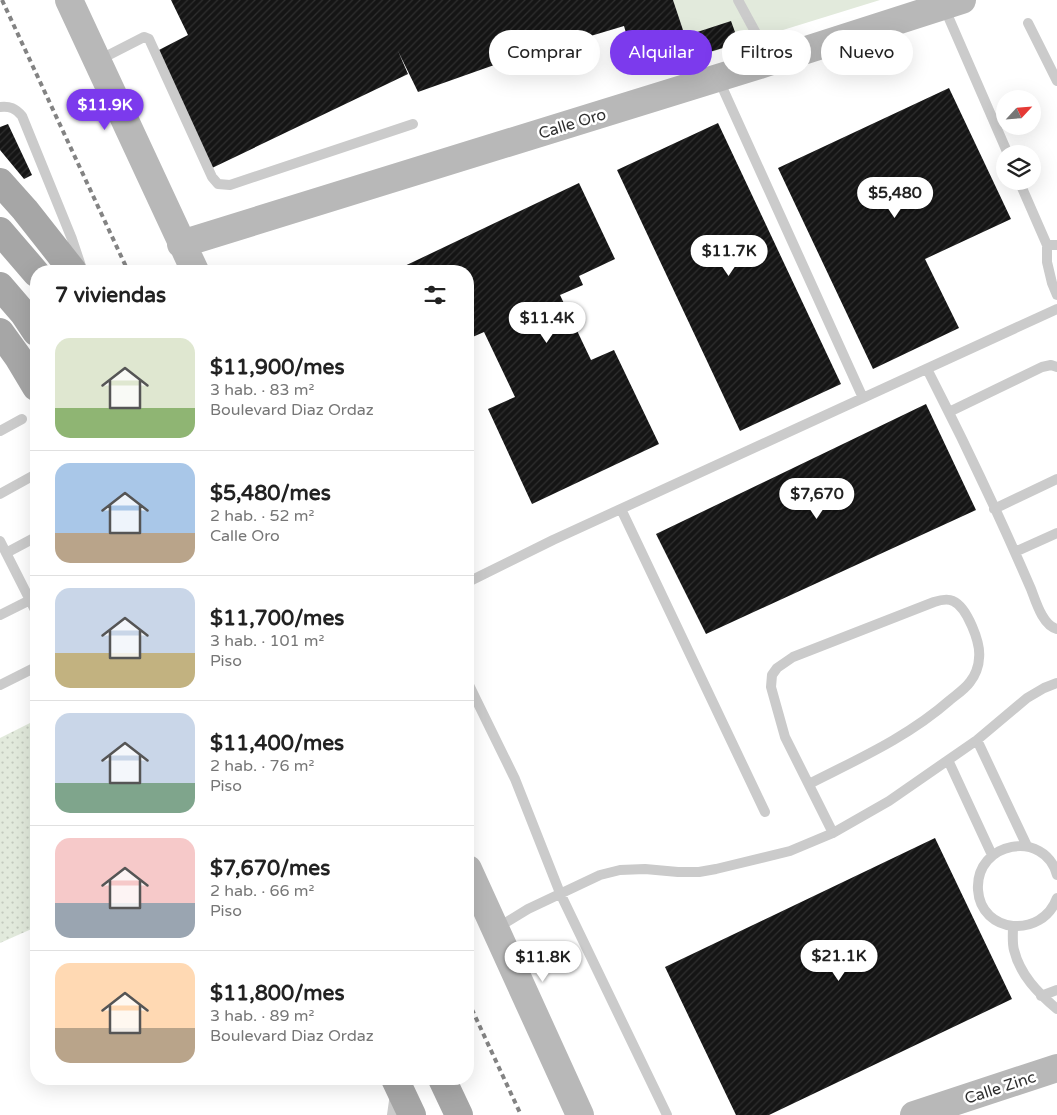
<!DOCTYPE html>
<html lang="es">
<meta charset="utf-8">
<style>
body{margin:0;font-family:"Varela Round",sans-serif;background:#f2f2f2;color:#222;height:100vh;display:flex;flex-direction:column;font-size:19px;white-space:nowrap}
*{box-sizing:border-box;margin:0}
p{font-size:16px;color:#767676}
.icon{flex:none;width:28px;height:28px;fill:none;stroke:currentColor;stroke-width:2;stroke-linecap:round;stroke-linejoin:round}
.map{position:relative;flex:1;overflow:hidden}
.sheet{position:absolute;left:30px;top:265px;width:444px;height:820px;display:flex;flex-direction:column;background:#fff;border-radius:20px;box-shadow:0 5px 20px #0002}
.sheet>*{flex:none}
.hud{position:absolute;left:489px;top:30px;width:475px;height:45px;display:flex;gap:10px}
.needle{width:32px;rotate:64deg}
.fabs{position:absolute;left:996px;top:90px;display:grid;gap:10px}
.fabs a{display:grid;place-items:center;width:45px;height:45px;border-radius:50%;background:#fff;box-shadow:0 5px 20px #0002;font-size:25px}
.price{position:absolute;translate:-50% -42px;padding:0 11px;border-radius:18px;background:#fff;color:#222;font-size:16px;line-height:32px;filter:drop-shadow(0 1px 2px #0008)}
.price::after{content:'';position:absolute;left:50%;top:30px;width:15px;height:11px;margin-left:-8px;background:inherit;clip-path:polygon(0 0,100% 0,50% 100%)}
.price.selected{background:#7c3aed;color:#fff}
ul{padding:0;list-style:none}
li{display:flex;align-items:center;gap:15px;height:125px;padding:0 25px}
li+li{border-top:1px solid #e0e0e0}
li span{display:grid;place-items:center;flex:none;width:140px;height:100px;border-radius:15px;color:#555}
li>.icon{margin-inline-start:auto}
span .icon{width:60px;height:60px;fill:#fffc;stroke-width:1}
li b{font-size:21px}
h2{display:flex;justify-content:space-between;align-items:center;height:60px;padding:0 25px;font-size:21px}
.pill{padding:0 18px;border-radius:22px;background:#fff;box-shadow:0 5px 20px #0002;font-size:18px;line-height:45px}
.pill.selected{background:#7c3aed;color:#fff}
.map>svg:first-child{display:block}
.green{fill:url(#green-dots)}
.pitch{fill:#e2eadc}
.building{fill:url(#building-hatch)}
.lines{fill:none;stroke-linecap:round;stroke-linejoin:round}
.lane{stroke:#cbcbcb;stroke-width:10}
.secondary{stroke:#b8b8b8;stroke-width:28}
.primary{stroke:#a6a6a6;stroke-width:28}
.rail{stroke:#838383;stroke-width:4;stroke-dasharray:5 4;stroke-linecap:butt}
.labels{text-anchor:middle;stroke-width:5;stroke-linejoin:round;paint-order:stroke}
.street-label{font-size:16px;fill:#2e2e2e;stroke:#fff}
</style>
<div class="map">
<svg width="1057" height="1115" viewBox="0 0 1057 1115">
<defs>
<pattern id="green-dots" width="8" height="8" patternUnits="userSpaceOnUse" patternTransform="scale(1.25)"><rect width="8" height="8" fill="#e2eadc"/><path d="M2 2h.1M6 6h.1" fill="none" stroke="#c2c9bd" stroke-width="1.8" stroke-linecap="round"/></pattern>
<pattern id="building-hatch" width="6" height="6" patternUnits="userSpaceOnUse" patternTransform="scale(1.25)"><rect width="6" height="6" fill="#151515"/><path d="M-1 1l2-2M0 6l6-6M5 7l2-2" fill="none" stroke="#2f2f2f"/></pattern>
</defs>
<rect width="100%" height="100%" fill="#fff"/>
<path class="green" d="M36,720V927L0,943V738Z"/>
<path class="pitch" d="M673,0H880L692,58Z"/>
<path class="building" d="M171,0H673L685,36L731,21L739,43L638,74L624,26L497,64L418,92L398,51L408,74L212,168L157,51L188,35Z
M949,88L1011,219L925,259L959,328L873,369L778,168Z
M718,123L841,384L740,431L617,170Z
M8,124L32,175L24,179L0,150V127Z
M579,183L615,259L579,276L583,285L560,295L591,360L614,350L659,444L532,504L488,409L515,397L484,332L468,339V271H394Z
M926,404L976,510L706,634L656,534Z
M935,838L1012,999L769,1115H736L665,967Z"/>
<g class="lines">
<path class="lane" d="M738,0L758,37L766,62
M944,7L1008,154
M1028,23L1057,81
M99,60L144,37L149,39L212,177L218,184L230,185L413,124
M718,78L863,398
M0,107C10,106 15,108 22,116L72,239L81,266
M1019,181L1047,245V262L1052,283L1057,295
M1047,245H1057
M927,369C964,441 999,515 1031,589C1036,602 1043,626 1057,629
M949,412L1042,367L1051,365L1057,367
M0,431L22,419
M0,494L36,474
M621,509L765,812
M994,509L1057,479
M0,541L36,612
M1015,552L1057,533
M6,553L36,537
M468,582L553,540L1057,309
M0,615L36,597
M468,683L515,779L560,893L667,1115
M0,685L36,667
M977,740L1027,846
M948,760L992,855
M809,784C858,759 908,737 950,700C956,695 965,689 970,682C975,676 979,666 979,658C981,643 967,607 953,601C947,598 940,600 934,602L793,657L777,668L772,675L771,687L785,737L833,833
M1057,875C1045,829 975,841 978,890C981,934 1042,939 1057,898
M1013,926C1013,934 1012,943 1014,950C1020,975 1038,993 1057,1009
M497,928L528,909L600,875L620,870L645,869L678,872H699L716,869L790,851L833,833L889,801L977,740L1027,698L1044,688L1057,683
M1041,996L1057,990
M392,1115L395,1094"/>
<path class="secondary" d="M69,0L195,271
M181,244L766,63L962,0
M468,869L580,1115
M914,1115L1057,1068"/>
<path class="primary" d="M0,182L25,210L73,271
M0,231L36,273
M0,286L24,314L36,332
M0,332L18,357L36,387
M395,1079L412,1115
M442,1079L459,1115"/>
<path class="rail" d="M2,0L128,271
M468,1001L521,1115"/>
</g>
<g class="labels">
<g class="street-label">
<text transform="translate(572 123) rotate(-17)" y="6">Calle Oro</text>
<text transform="translate(1000 1087) rotate(-18)" y="6">Calle Zinc</text>
</g>
</g>
</svg>
<div class="fabs">
<a><svg class="needle" viewBox="-14 -14 28 28"><path d="M0-13l5 13h-10z" fill="#e53935"/><path d="M0 13l5-13h-10z" fill="#767676"/></svg></a>
<a><svg class="icon" aria-label="layers" viewBox="0 0 24 24"><path d="M12 4l9 5-9 5-9-5zM3 14l9 5 9-5"/></svg></a>
</div>
<b class="price selected" style="left:105px;top:131px">$11.9K</b>
<b class="price" style="left:895px;top:219px">$5,480</b>
<b class="price" style="left:729px;top:277px">$11.7K</b>
<b class="price" style="left:547px;top:344px">$11.4K</b>
<b class="price" style="left:817px;top:520px">$7,670</b>
<b class="price" style="left:839px;top:982px">$21.1K</b>
<b class="price" style="left:543px;top:983px">$11.8K</b>
<div class="hud">
<a class="pill">Comprar</a>
<a class="pill selected">Alquilar</a>
<a class="pill">Filtros</a>
<a class="pill">Nuevo</a>
</div>
<section class="sheet">
<h2>7 viviendas<svg class="icon" aria-label="filters" viewBox="0 0 24 24"><path d="M4 7h16M4 17h16"/><circle cx="9" cy="7" r="2"/><circle cx="15" cy="17" r="2"/></svg></h2>
<ul>
<li><span style="background:linear-gradient(#dfe7d0 70%,#8fb573 0)"><svg class="icon" aria-label="home" viewBox="0 0 24 24"><path d="M3 11l9-7 9 7M6 9v11h12V9"/></svg></span><div><b>$11,900/mes</b><p>3 hab. · 83 m²</p><p>Boulevard Diaz Ordaz</p></div></li>
<li><span style="background:linear-gradient(#a9c7e8 70%,#b9a48a 0)"><svg class="icon" aria-label="home" viewBox="0 0 24 24"><path d="M3 11l9-7 9 7M6 9v11h12V9"/></svg></span><div><b>$5,480/mes</b><p>2 hab. · 52 m²</p><p>Calle Oro</p></div></li>
<li><span style="background:linear-gradient(#c9d6e8 65%,#c2b280 0)"><svg class="icon" aria-label="home" viewBox="0 0 24 24"><path d="M3 11l9-7 9 7M6 9v11h12V9"/></svg></span><div><b>$11,700/mes</b><p>3 hab. · 101 m²</p><p>Piso</p></div></li>
<li><span style="background:linear-gradient(#c9d6e8 70%,#7fa58c 0)"><svg class="icon" aria-label="home" viewBox="0 0 24 24"><path d="M3 11l9-7 9 7M6 9v11h12V9"/></svg></span><div><b>$11,400/mes</b><p>2 hab. · 76 m²</p><p>Piso</p></div></li>
<li><span style="background:linear-gradient(#f6c9c9 65%,#9aa5b1 0)"><svg class="icon" aria-label="home" viewBox="0 0 24 24"><path d="M3 11l9-7 9 7M6 9v11h12V9"/></svg></span><div><b>$7,670/mes</b><p>2 hab. · 66 m²</p><p>Piso</p></div></li>
<li><span style="background:linear-gradient(#ffd9b3 65%,#b9a48a 0)"><svg class="icon" aria-label="home" viewBox="0 0 24 24"><path d="M3 11l9-7 9 7M6 9v11h12V9"/></svg></span><div><b>$11,800/mes</b><p>3 hab. · 89 m²</p><p>Boulevard Diaz Ordaz</p></div></li>
</ul>
</section>
</div>
